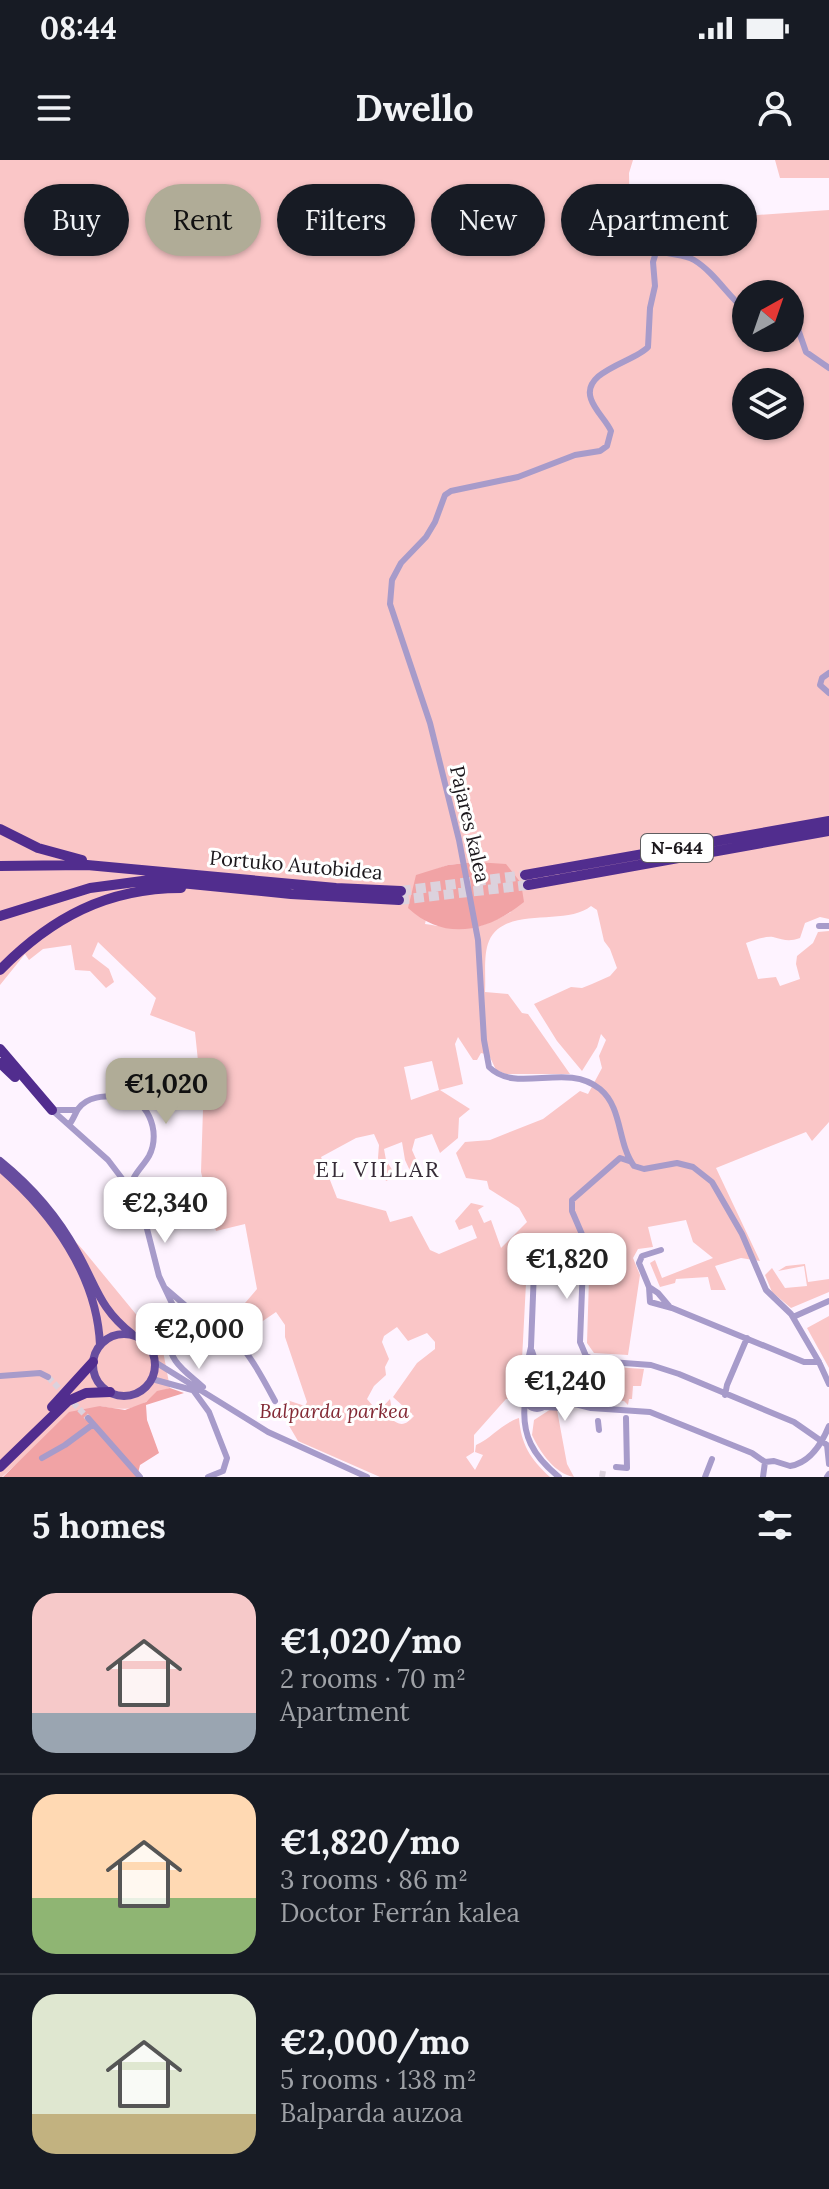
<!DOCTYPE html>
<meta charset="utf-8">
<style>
body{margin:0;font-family:Lora,serif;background:#242831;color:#f1f3f6;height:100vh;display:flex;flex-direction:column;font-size:30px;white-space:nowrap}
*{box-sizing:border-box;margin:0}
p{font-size:26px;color:#9ea1a6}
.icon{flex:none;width:44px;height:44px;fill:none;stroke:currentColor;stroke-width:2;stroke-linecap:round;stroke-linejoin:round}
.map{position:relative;height:1317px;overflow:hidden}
.side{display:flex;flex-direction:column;background:#171b24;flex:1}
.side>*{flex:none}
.top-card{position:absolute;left:24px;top:24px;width:782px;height:72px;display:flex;gap:16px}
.needle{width:52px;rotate:40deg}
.buttons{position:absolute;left:732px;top:120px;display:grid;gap:16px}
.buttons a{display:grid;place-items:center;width:72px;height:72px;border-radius:50%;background:#171b24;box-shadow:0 2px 6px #0004;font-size:40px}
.price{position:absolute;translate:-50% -68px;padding:0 18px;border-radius:16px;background:#fff;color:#222;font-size:26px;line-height:52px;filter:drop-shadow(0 2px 4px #0008)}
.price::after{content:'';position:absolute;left:50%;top:48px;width:24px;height:18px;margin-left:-12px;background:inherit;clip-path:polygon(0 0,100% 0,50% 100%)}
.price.current{background:#b0ac97;color:#111}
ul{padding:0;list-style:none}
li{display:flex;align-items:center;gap:24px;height:200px;padding:0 32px}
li+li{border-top:2px solid #363941}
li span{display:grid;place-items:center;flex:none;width:224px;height:160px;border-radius:24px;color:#555}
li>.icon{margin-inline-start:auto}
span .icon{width:96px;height:96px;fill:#fffc;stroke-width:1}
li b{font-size:34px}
h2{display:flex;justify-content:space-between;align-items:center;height:96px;padding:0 32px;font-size:34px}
.tag{padding:0 28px;border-radius:36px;background:#171b24;box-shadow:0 2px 6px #0004;font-size:28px;line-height:72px}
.tag.current{background:#b0ac97;color:#111}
.status{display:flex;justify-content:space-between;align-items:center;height:56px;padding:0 40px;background:#171b24;direction:ltr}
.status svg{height:22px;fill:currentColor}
header{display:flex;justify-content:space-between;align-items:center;height:104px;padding:0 32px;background:#171b24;font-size:36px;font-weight:800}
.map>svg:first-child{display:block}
.green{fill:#fac6c7;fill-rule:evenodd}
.forest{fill:#f1a3a5}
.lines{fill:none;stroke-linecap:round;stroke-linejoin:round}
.minor-tunnel{stroke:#dcd2dd;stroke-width:6;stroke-dasharray:6 3;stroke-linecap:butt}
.highway-tunnel{stroke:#dcd2dd;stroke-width:10;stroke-dasharray:10 5;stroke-linecap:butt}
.minor{stroke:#a79bca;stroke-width:6}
.major{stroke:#674d9f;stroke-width:8}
.highway{stroke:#512d8e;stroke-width:10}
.labels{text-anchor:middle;stroke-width:6;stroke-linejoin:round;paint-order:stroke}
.shield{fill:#fff;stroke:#5f5d60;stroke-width:2}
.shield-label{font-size:18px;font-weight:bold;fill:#1b171c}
.street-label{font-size:20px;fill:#1b171c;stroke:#fff}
.park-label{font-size:20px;font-style:italic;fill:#832934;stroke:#fff}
.neighbourhood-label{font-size:22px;letter-spacing:2px;fill:#362c37;stroke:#fff}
</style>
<div class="status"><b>08:44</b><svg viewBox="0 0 49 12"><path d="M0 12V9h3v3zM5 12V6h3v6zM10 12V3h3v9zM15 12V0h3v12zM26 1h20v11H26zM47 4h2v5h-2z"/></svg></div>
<header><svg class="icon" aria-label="menu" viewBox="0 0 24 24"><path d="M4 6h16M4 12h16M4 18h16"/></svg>Dwello<svg class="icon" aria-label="person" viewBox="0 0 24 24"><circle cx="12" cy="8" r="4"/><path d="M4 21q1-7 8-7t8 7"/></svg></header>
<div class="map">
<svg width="829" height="1317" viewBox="0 0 829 1317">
<rect width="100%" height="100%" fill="#fef3ff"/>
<path class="green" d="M0,0H633L629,13L630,63L665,80L715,58L829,50V759L820,757L805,763L800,778C789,782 784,780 773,777C765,776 754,780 746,783L758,819L776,817L780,826L800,819L796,804L797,796L813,783L818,772L829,771V962L812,981L806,972L716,1008L760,1101L741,1098L715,1106L726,1130H711L708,1117L676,1119L675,1123L660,1127L650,1103L655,1100L662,1118L713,1098L693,1082L686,1060L648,1067L653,1087L638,1089L633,1098L640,1115L628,1195L594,1193L587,1183L590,1085L547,1082V1074L532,1078L528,1085L520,1238L506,1239L474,1275V1292L466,1297L475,1310L483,1295L475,1292L476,1285C493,1277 501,1264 519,1258C521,1284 530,1299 550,1317H380L298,1281L281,1252L286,1246L287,1240L305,1246L307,1242L285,1177V1165L276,1152L248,1171L233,1157L257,1129L245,1064L216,1071L201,1012L203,949L195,872L150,855L156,838L98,782L92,796L109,809L114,822L106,828L90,811L75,810L71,785L43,789L29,800L25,794L0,825ZM746,134H790V178H746ZM746,222H790V266H746ZM475,702L511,752C475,772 464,770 425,764L437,709L448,705ZM591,746L597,750L604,781L610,789L617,808L610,816L592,824L582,828L571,827L534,844L557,881L582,911L597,887L601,874L606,880L599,896L602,908L588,934L580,931L543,959L490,980L465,982L456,993L466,1018L487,1021L489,1029L519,1048L527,1062L501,1088L491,1060L484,1063L478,1050L484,1046L471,1043L455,1061L459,1070L472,1065L477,1078L439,1094L430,1090L412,1056L390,1062L386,1051L337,1038L321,997L356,978L374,974L379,985L378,998L386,1021L396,1016L386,1000L384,989L402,982L405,1000L411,1013L419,1006L412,990L415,979L432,974L440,993L458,978L459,958L470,949L440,930L463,924L455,884L458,877L473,900H477L481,893L489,895L496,910L506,914H570L528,854L522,853L508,834L485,832C486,817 483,795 489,781C504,745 566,767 591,746ZM432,901L439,930L411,940L404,907ZM397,1167L408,1181L427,1173L435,1182V1189L417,1203L393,1237L414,1256C407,1263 403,1267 394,1261L390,1239L378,1252L367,1239L374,1226L386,1215L385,1207L389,1199L382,1182L384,1176Z
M775,0H829V18H780Z
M0,998L84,1091L149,1170L163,1191L170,1228C158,1231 156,1235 147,1241C132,1252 116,1249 100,1246L31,1291L2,1317H0Z
M805,1104L808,1122L829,1119V1132L791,1148L772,1132L765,1115L772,1108L785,1128L807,1126L804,1106L778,1111L786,1106Z
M829,1156V1208L807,1168Z
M614,1207L644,1209L641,1226H633L632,1239H629L628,1245L624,1241L613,1240Z
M551,1249L557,1250L567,1304L574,1317C555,1314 540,1292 532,1275L534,1260Z"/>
<path class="forest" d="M475,702L506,704L521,723L524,742C487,772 445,782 408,748L416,715L448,705Z
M170,1228L184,1233L146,1245L147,1260L159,1293L140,1305L137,1317H3L69,1252L100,1246L125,1250L146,1242L157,1231Z"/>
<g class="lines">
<path class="minor-tunnel" d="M48,1217L88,1258
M602,1317L603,1311"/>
<path class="highway-tunnel" d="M401,731L525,715
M399,740L528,725"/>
<path class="minor" d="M746,151C728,136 714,112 694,100C682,93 668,96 657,89L653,102L655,126L650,148L648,187C635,202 581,211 591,239C595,251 606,260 611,271L607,286L600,291L575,295L518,317L451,331L445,335L435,362L426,377L401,403L392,420L390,444L430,563L459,680L478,780L484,880L489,907C517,935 566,901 600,929C623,948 617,983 634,1006L644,1009L677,1003L693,1007L712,1022L742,1074L766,1130L791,1154L819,1202L829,1224
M790,163L798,169L806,192L829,208
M829,513L822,518L820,525L829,533
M819,766H829
M52,950L108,1000L130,1029L145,1061L159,1116L177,1154L170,1176L154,1196
M52,950H77
M69,965C73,960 75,954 78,949C87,936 105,936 118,936C147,935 162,972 149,996C142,1008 132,1015 130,1029
M629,1001L620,998L572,1040V1051L584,1079L580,1182L586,1196L597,1201L651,1205L679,1214L794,1262L827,1285L829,1304
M661,1090L642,1096L639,1103L649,1127L650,1142L672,1148L804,1202H819
M649,1127L658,1133L669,1146
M165,1128L193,1152
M177,1154C225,1144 256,1206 275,1241
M793,1157L829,1141
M170,1176C166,1201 187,1212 203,1227
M142,1179C163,1175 178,1164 197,1155
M532,1191L544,1227
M155,1202L268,1272L367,1317
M0,1216L40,1213L48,1217
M152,1219L196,1231
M525 1237a12 12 0 1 1 24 0a12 12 0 1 1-24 0Z
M546,1228L571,1243L591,1248L650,1252L752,1293L765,1302L774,1301L790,1306C810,1303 822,1283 829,1266
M193,1230L209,1252L227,1298L223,1311L208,1317
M526,1232L527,1204L531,1187L535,1085
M725,1235L727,1225L747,1178
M525,1241C521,1275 533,1296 559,1317
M545,1247L563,1248L571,1243
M88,1258L140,1317
M598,1261L599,1270
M42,1298L65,1285L92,1265
M616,1307L627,1308L626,1258
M705,1317L712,1299
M763,1317L765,1302
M827,1317L829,1314"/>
<path class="major" d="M0,1001C31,1026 58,1057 77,1092C97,1127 99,1148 132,1174
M0,1008C52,1053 97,1115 100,1185
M93 1205a31 31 0 1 1 62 0a31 31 0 1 1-62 0Z"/>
<path class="highway" d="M0,669L38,688L82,700
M0,706L87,705L336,728L401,731
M525,715L829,661
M528,725L829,671
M0,756L90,728L150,720L291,734L399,740
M0,810C51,758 107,728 181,728
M0,889L52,950
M0,903L15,917
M52,1247L93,1202
M0,1307L68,1241L86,1233L110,1232"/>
</g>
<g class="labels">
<rect class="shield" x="641" y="674" width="72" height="28" rx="6"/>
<g class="shield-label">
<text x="677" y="694">N-644</text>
</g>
<g class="street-label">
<text transform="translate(470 664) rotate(77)" y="7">Pajares kalea</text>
<text transform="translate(296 705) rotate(5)" y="7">Portuko Autobidea</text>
</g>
<g class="park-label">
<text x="334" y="1258">Balparda parkea</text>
</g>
<g class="neighbourhood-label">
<text x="378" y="1017">EL VILLAR</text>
</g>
</g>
</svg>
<div class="buttons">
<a><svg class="needle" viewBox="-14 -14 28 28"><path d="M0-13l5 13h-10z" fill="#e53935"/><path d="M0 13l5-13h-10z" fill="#9ea1a6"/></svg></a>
<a><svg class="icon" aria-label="layers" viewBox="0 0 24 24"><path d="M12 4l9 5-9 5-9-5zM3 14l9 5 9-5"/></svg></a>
</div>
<b class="price current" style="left:166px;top:966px">€1,020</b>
<b class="price" style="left:165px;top:1085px">€2,340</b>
<b class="price" style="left:567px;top:1141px">€1,820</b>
<b class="price" style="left:199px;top:1211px">€2,000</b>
<b class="price" style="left:565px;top:1263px">€1,240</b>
<div class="top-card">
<a class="tag">Buy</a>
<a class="tag current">Rent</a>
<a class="tag">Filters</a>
<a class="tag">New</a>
<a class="tag">Apartment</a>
</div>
</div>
<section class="side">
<h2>5 homes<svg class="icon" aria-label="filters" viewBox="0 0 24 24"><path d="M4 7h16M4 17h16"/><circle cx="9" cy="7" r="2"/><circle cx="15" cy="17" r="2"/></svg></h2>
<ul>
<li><span style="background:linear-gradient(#f6c9c9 75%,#9aa5b1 0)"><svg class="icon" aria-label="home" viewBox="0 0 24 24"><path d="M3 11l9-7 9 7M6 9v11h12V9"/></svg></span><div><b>€1,020/mo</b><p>2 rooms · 70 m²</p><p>Apartment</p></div></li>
<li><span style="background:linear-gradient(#ffd9b3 65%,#8fb573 0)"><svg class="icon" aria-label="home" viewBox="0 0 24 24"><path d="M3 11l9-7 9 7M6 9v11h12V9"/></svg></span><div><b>€1,820/mo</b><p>3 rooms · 86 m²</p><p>Doctor Ferrán kalea</p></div></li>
<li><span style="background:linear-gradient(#dfe7d0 75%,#c2b280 0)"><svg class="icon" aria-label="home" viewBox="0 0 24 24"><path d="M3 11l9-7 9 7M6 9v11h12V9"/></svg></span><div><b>€2,000/mo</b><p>5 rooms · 138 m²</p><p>Balparda auzoa</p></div></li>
</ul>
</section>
